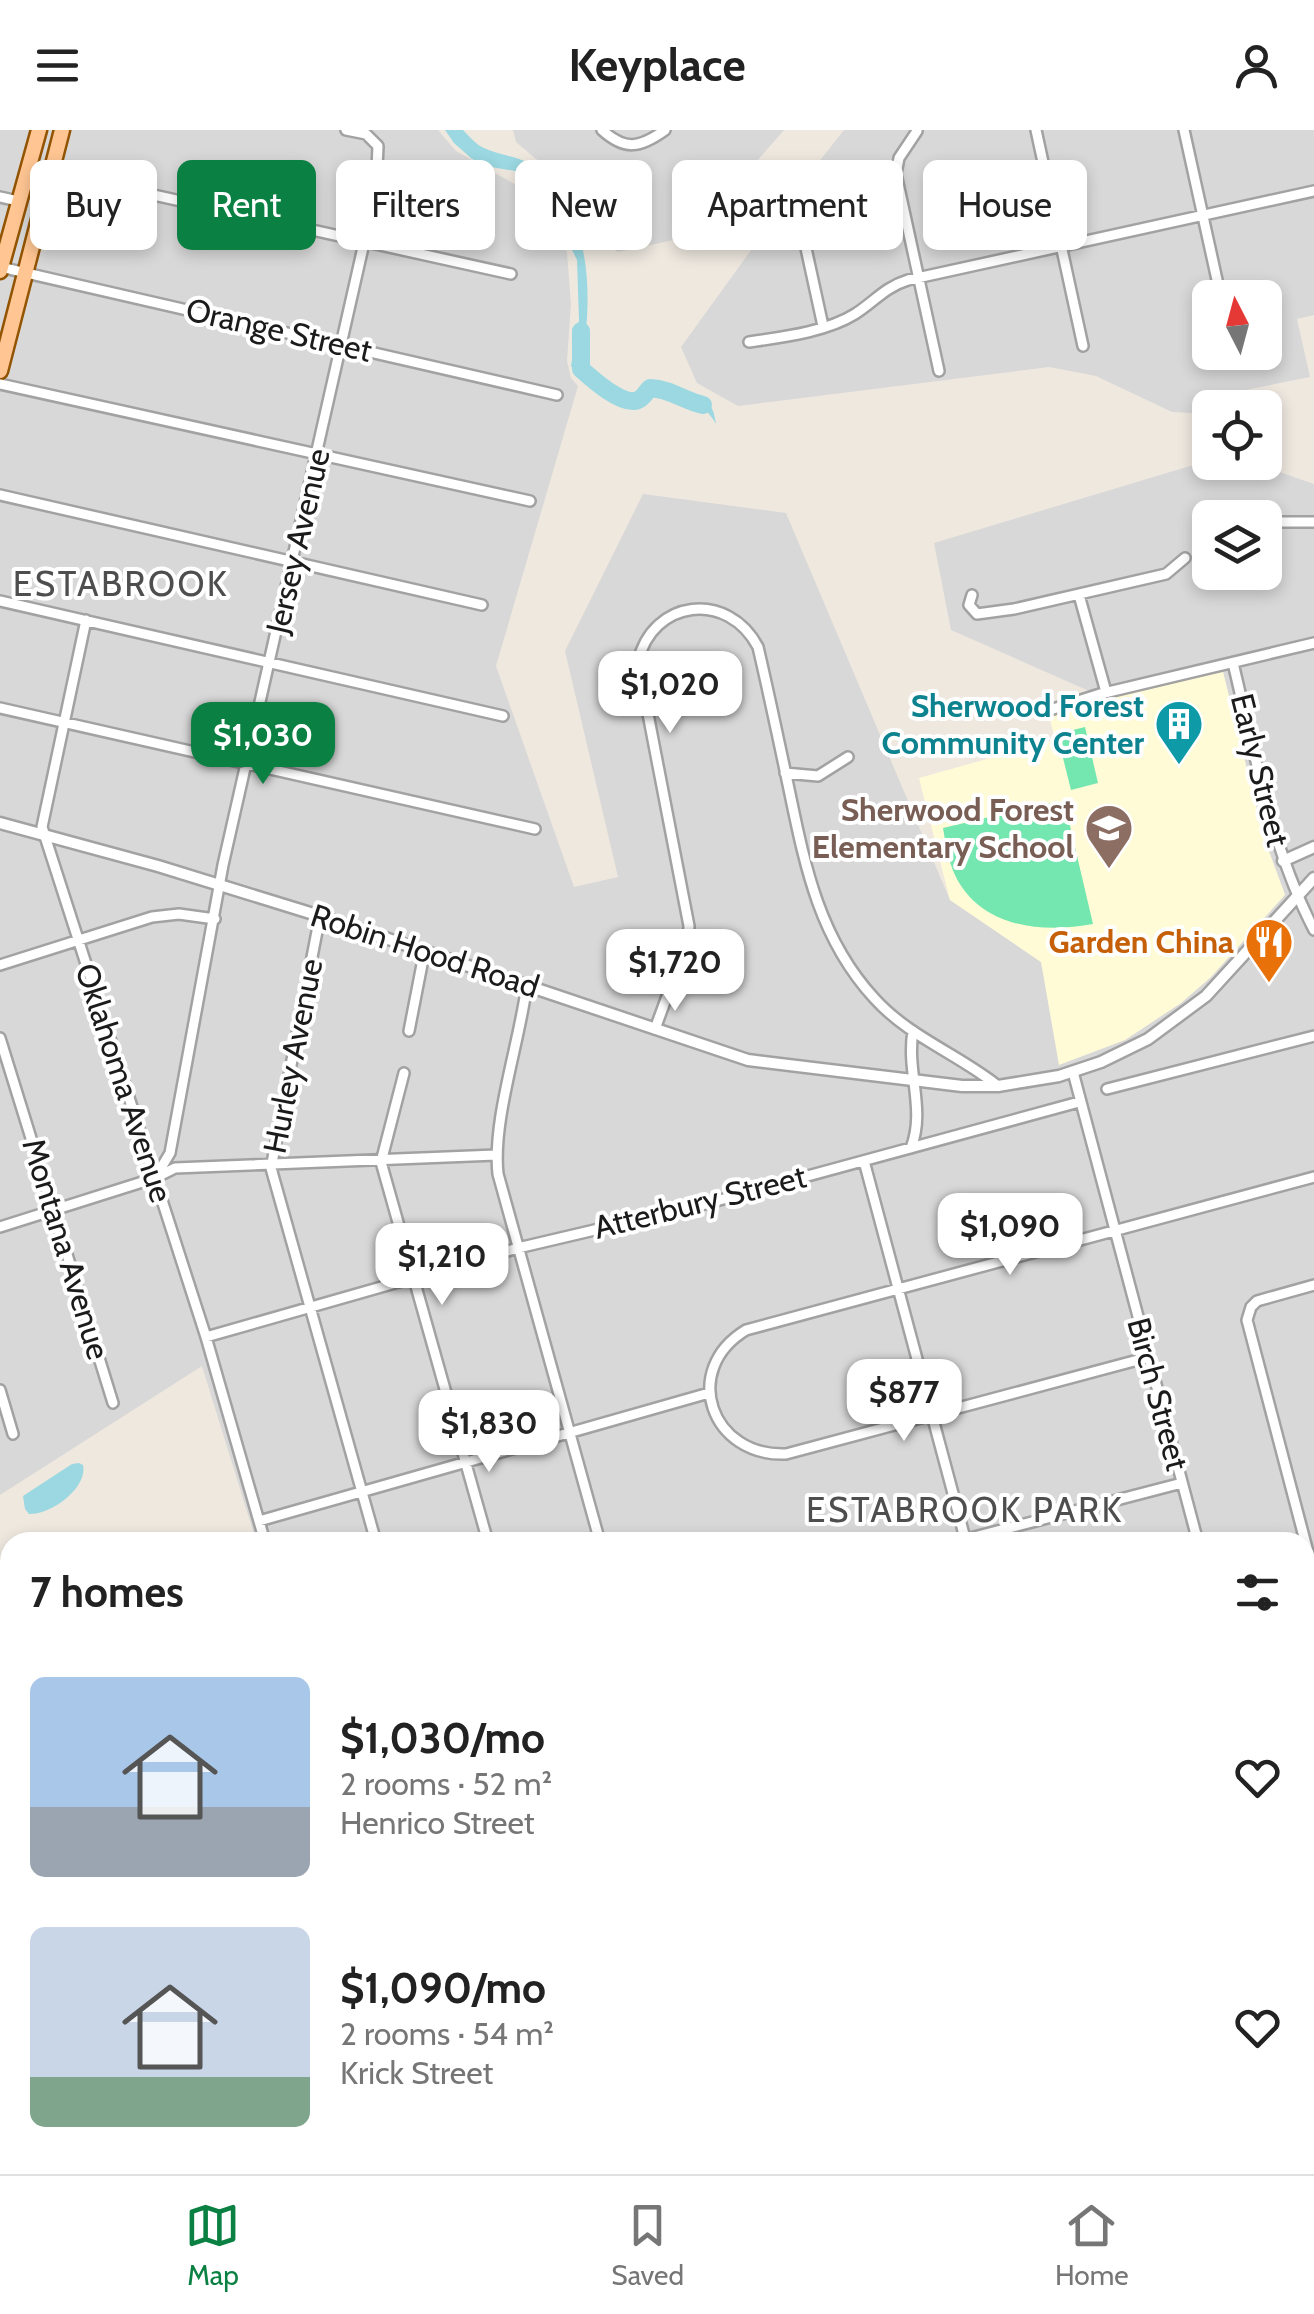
<!DOCTYPE html>
<meta charset="utf-8">
<style>
body{margin:0;font-family:Cabin,sans-serif;background:#f2f2f2;color:#222;height:100vh;display:flex;flex-direction:column;font-size:38px;white-space:nowrap}
*{box-sizing:border-box;margin:0}
p{font-size:32px;color:#767676}
.icon{flex:none;width:55px;height:55px;fill:none;stroke:currentColor;stroke-width:2;stroke-linecap:round;stroke-linejoin:round}
.map{position:relative;flex:1;overflow:hidden}
.sheet{position:absolute;left:0px;top:1402px;width:1315px;height:642px;display:flex;flex-direction:column;background:#fff;border-radius:30px 30px 0 0;box-shadow:0 5px 15px #0003}
.sheet>*{flex:none}
.guide{position:absolute;left:30px;top:30px;width:1255px;height:90px;display:flex;gap:20px}
.needle{width:65px;rotate:354deg}
.controls{position:absolute;left:1192px;top:150px;display:grid;gap:20px}
.controls a{display:grid;place-items:center;width:90px;height:90px;border-radius:15px;background:#fff;box-shadow:0 5px 15px #0003;font-size:50px}
.price{position:absolute;translate:-50% -85px;padding:0 22px;border-radius:20px;background:#fff;color:#222;font-size:32px;line-height:65px;filter:drop-shadow(0 2px 5px #0008)}
.price::after{content:'';position:absolute;left:50%;top:60px;width:30px;height:22px;margin-left:-15px;background:inherit;clip-path:polygon(0 0,100% 0,50% 100%)}
.price.active{background:#0b8043;color:#fff}
ul{padding:0;list-style:none}
li{display:flex;align-items:center;gap:30px;height:250px;padding:0 30px}
li span{display:grid;place-items:center;flex:none;width:280px;height:200px;border-radius:15px;color:#555}
li>.icon{margin-inline-start:auto}
span .icon{width:120px;height:120px;fill:#fffc;stroke-width:1}
li b{font-size:42px}
h2{display:flex;justify-content:space-between;align-items:center;height:120px;padding:0 30px;font-size:42px}
.chip{padding:0 35px;border-radius:15px;background:#fff;box-shadow:0 5px 15px #0003;font-size:35px;line-height:90px}
.chip.active{background:#0b8043;color:#fff}
header{display:flex;justify-content:space-between;align-items:center;height:130px;padding:0 30px;background:#fff;font-size:45px;font-weight:800}
.dock{display:flex;justify-content:space-around;align-items:center;height:140px;border-top:2px solid #e0e0e0;background:#fff;font-size:28px;color:#767676}
.dock a{display:grid;justify-items:center;gap:5px}
.dock .active{color:#0b8043}
.map>svg:first-child{display:block}
.residential{fill:#d9d8d8;fill-rule:evenodd}
.education{fill:#fffbd7}
.pitch{fill:#74e6af}
.water{fill:#9bd8e1}
.lines{fill:none;stroke-linecap:round;stroke-linejoin:round}
.river{stroke:#9bd8e1;stroke-width:18}
.minor-casing{stroke:#a2a2a2;stroke-width:14}
.tertiary-casing{stroke:#a2a2a2;stroke-width:15}
.primary-casing{stroke:#925400;stroke-width:19}
.minor{stroke:#fff;stroke-width:9}
.tertiary{stroke:#fff;stroke-width:10}
.primary{stroke:#ffc693;stroke-width:14}
.rail-casing{stroke:#696969;stroke-width:6}
.rail{stroke:#fff;stroke-width:2.5;stroke-dasharray:8;stroke-linecap:butt}
.labels{text-anchor:middle;stroke-width:8;stroke-linejoin:round;paint-order:stroke}
.street-label{font-size:32px;fill:#1b1b1b;stroke:#fff}
.culture-label{font-size:32px;font-weight:bold;fill:#0d838f;stroke:#fff;text-anchor:end}
.education-label{font-size:32px;font-weight:bold;fill:#785e54;stroke:#fff;text-anchor:end}
.food-label{font-size:32px;font-weight:bold;fill:#c56008;stroke:#fff;text-anchor:end}
.neighbourhood-label{font-size:35px;letter-spacing:2.5px;fill:#4e4e4e;stroke:#fff}
</style>
<header><svg class="icon" aria-label="menu" viewBox="0 0 24 24"><path d="M4 6h16M4 12h16M4 18h16"/></svg>Keyplace<svg class="icon" aria-label="person" viewBox="0 0 24 24"><circle cx="12" cy="8" r="4"/><path d="M4 21q1-7 8-7t8 7"/></svg></header>
<div class="map">
<svg width="1314" height="2044" viewBox="0 0 1314 2044">
<rect width="100%" height="100%" fill="#eee8df"/>
<path class="residential" d="M0,0H438L456,21L536,66L548,77L567,122L571,174L567,231L571,248L578,256L496,536L574,757L618,747L565,521L643,364L786,383L950,770L1041,832L1125,910L1181,873L1285,764L1264,708L1223,542L1105,568L951,500L934,413L1210,330L1253,333L1314,354V2044H159L152,2035H1305V1412H241L254,1404L202,1236L0,1365ZM1210,388H1265V442H1210Z
M513,0H784L692,106L618,122L586,104L555,45L516,12Z
M844,0H1314V185L1297,189L1310,247L1231,263L1222,277L1210,278V284L1172,282L1096,246L1049,237L738,276L697,253L681,217L775,87ZM1210,168H1265V222H1210Z"/>
<path class="education" d="M1223,542L1264,708L1285,765L1210,848L1181,873L1125,910L1059,935L1041,832L950,770L919,648L1055,610L1049,585L1105,568Z"/>
<path class="pitch" d="M1085,597L1098,653L1071,660L1057,604Z
M1049,673L1067,683L1093,794C1045,803 986,799 958,751C949,735 946,716 943,698Z"/>
<path class="water" d="M445,0H463C468,5 474,12 480,16C500,27 527,26 543,43C582,82 590,136 587,188C585,213 578,223 587,248L637,272L645,269L655,256C670,255 701,265 711,277C714,281 715,289 716,294C706,274 679,262 657,261L642,275L636,274C612,267 586,256 571,236L579,190L577,130L541,58L521,42L491,37L472,29L454,13Z
M79,1333L83,1335C88,1358 51,1385 29,1384L25,1379L23,1366L72,1334Z"/>
<g class="lines">
<path class="river" d="M581,201V239C591,248 623,277 638,270C643,268 646,262 650,258C671,259 684,271 703,275"/>
<g class="minor-casing">
<path id="minor" d="M602,0C625,21 640,18 665,0
M1036,0L1083,216
M1184,0L1221,168
M917,1L899,28L896,44L939,241
M27,37L511,144
M0,67L18,71
M797,77L823,196
M0,137L557,265
M749,212C783,207 826,202 855,184C874,172 885,157 908,150L1314,61
M1233,222L1235,231
M0,254L530,371
M0,365L482,475
M1280,392H1314
M972,465L969,475L977,484L1014,479L1166,444L1185,428
M1079,465L1106,562
M0,471L503,586
M86,490L42,697L206,1207L265,1412
M1233,533C1255,624 1271,717 1314,800
M0,578L535,699
M1050,580L1100,564L1314,513
M785,643L818,646L848,627
M320,786L271,1038L376,1412
M0,835L152,787L179,784L215,789
M527,854C520,911 492,990 498,1044L600,1412
M655,899L688,809L689,796L638,532C652,469 728,460 758,517C769,564 779,612 789,659C805,736 819,808 874,868C909,907 958,924 998,956
M409,901L425,819
M0,908L113,1273
M1073,942L1198,1412
M404,943L381,1032L488,1412
M1107,959L1314,906
M911,1018C926,979 906,942 913,901
M864,1031L966,1412
M155,1048L170,1023L223,735L376,60L378,16L366,4L346,0
M0,1097L155,1048L175,1038L496,1025
M1314,1155L1257,1171L1251,1177L1247,1190L1314,1445
M206,1207L518,1118L705,1074L1079,972
M1149,1227L786,1324C711,1327 680,1240 746,1200L1314,1047
M0,1260L13,1304
M259,1391L709,1263
M955,1412L1182,1353
M10,1578V1580
M1305,1643L1314,1656
M0,1751L10,1764
M1305,1830L1314,1843
M1305,1879L1314,1873
M0,1929L10,1943
M1305,2031L1314,2044
M78,2035L85,2044
M215,2035L222,2044
M354,2035L361,2044
M493,2035L500,2044
M802,2035L808,2044
M929,2035L935,2044
M1182,2035L1188,2044
M170,2044L182,2035
M621,2044L633,2035
M1072,2044L1084,2035"/>
</g>
<g class="tertiary-casing">
<path id="tertiary" d="M0,693L158,736L320,786L748,930L962,956H998L1059,946L1101,932L1148,909L1206,866L1314,748
M1283,731L1314,717"/>
</g>
<g class="primary-casing">
<path id="primary" d="M0,141L39,0
M0,241L62,0"/>
</g>
<use href="#minor" class="minor"/>
<use href="#tertiary" class="tertiary"/>
<use href="#primary" class="primary"/>
<g class="rail-casing">
<path id="rail" d="M0,1539L10,1535"/>
</g>
<use href="#rail" class="rail"/>
</g>
<defs>
<g id="building-pin" transform="scale(2.5)"><path d="M0 17L-7.5 6A9.5 9.5 0 1 1 7.5 6Z" fill="#0f9aa8" stroke="#fff"/><path d="M-4-6H4V6H1V3H-1V6H-4ZM-2.5-4.3h1.7v1.8h-1.7ZM.8-4.3h1.7v1.8H.8ZM-2.5-1h1.7V.8h-1.7ZM.8-1h1.7V.8H.8Z" fill="#fff"/></g>
<g id="school-pin" transform="scale(2.5)"><path d="M0 17L-7.5 6A9.5 9.5 0 1 1 7.5 6Z" fill="#8d6e63" stroke="#fff"/><path d="M0-5L7-2L0 1L-7-2ZM-4 1L0 2.5L4 1V4Q0 6-4 4Z" fill="#fff"/></g>
<g id="restaurant-pin" transform="scale(2.5)"><path d="M0 17L-7.5 6A9.5 9.5 0 1 1 7.5 6Z" fill="#e8710a" stroke="#fff"/><path d="M-5-6h1v4h1v-4h1v4h1v-4h1v5L-1.5 .5V6h-2V.5L-5-1ZM5-6V6H3V1.5H1.5Q1.5-4 5-6Z" fill="#fff"/></g>
</defs>
<g fill-rule="evenodd">
<use href="#building-pin" x="1179" y="594"/>
<use href="#school-pin" x="1109" y="698"/>
<use href="#restaurant-pin" x="1269" y="812"/>
</g>
<g class="labels">
<g class="street-label">
<text transform="translate(279 200) rotate(13)" y="11">Orange Street</text>
<text transform="translate(298 411) rotate(-77)" y="11">Jersey Avenue</text>
<text transform="translate(1260 640) rotate(76)" y="11">Early Street</text>
<text transform="translate(425 821) rotate(18)" y="11">Robin Hood Road</text>
<text transform="translate(293 926) rotate(-79)" y="11">Hurley Avenue</text>
<text transform="translate(124 953) rotate(72)" y="11">Oklahoma Avenue</text>
<text transform="translate(700 1072) rotate(-14)" y="11">Atterbury Street</text>
<text transform="translate(66 1119) rotate(73)" y="11">Montana Avenue</text>
<text transform="translate(1158 1264) rotate(75)" y="11">Birch Street</text>
</g>
<g class="culture-label">
<text x="1144" y="587">Sherwood Forest<tspan x="1144" dy="37">Community Center</tspan></text>
</g>
<g class="education-label">
<text x="1074" y="691">Sherwood Forest<tspan x="1074" dy="37">Elementary School</tspan></text>
</g>
<g class="food-label">
<text x="1234" y="823">Garden China</text>
</g>
<g class="neighbourhood-label">
<text x="121" y="466">ESTABROOK</text>
<text x="965" y="1392">ESTABROOK PARK</text>
</g>
</g>
</svg>
<div class="controls">
<a><svg class="needle" viewBox="-14 -14 28 28"><path d="M0-13l5 13h-10z" fill="#e53935"/><path d="M0 13l5-13h-10z" fill="#767676"/></svg></a>
<a><svg class="icon" aria-label="locate" viewBox="0 0 24 24"><circle cx="12" cy="12" r="6"/><path d="M12 2v4M12 18v4M2 12h4M18 12h4"/></svg></a>
<a><svg class="icon" aria-label="layers" viewBox="0 0 24 24"><path d="M12 4l9 5-9 5-9-5zM3 14l9 5 9-5"/></svg></a>
</div>
<b class="price" style="left:670px;top:606px">$1,020</b>
<b class="price active" style="left:263px;top:657px">$1,030</b>
<b class="price" style="left:675px;top:884px">$1,720</b>
<b class="price" style="left:1010px;top:1148px">$1,090</b>
<b class="price" style="left:442px;top:1178px">$1,210</b>
<b class="price" style="left:904px;top:1314px">$877</b>
<b class="price" style="left:489px;top:1345px">$1,830</b>
<div class="guide">
<a class="chip">Buy</a>
<a class="chip active">Rent</a>
<a class="chip">Filters</a>
<a class="chip">New</a>
<a class="chip">Apartment</a>
<a class="chip">House</a>
</div>
<section class="sheet">
<h2>7 homes<svg class="icon" aria-label="filters" viewBox="0 0 24 24"><path d="M4 7h16M4 17h16"/><circle cx="9" cy="7" r="2"/><circle cx="15" cy="17" r="2"/></svg></h2>
<ul>
<li><span style="background:linear-gradient(#a9c7e8 65%,#9aa5b1 0)"><svg class="icon" aria-label="home" viewBox="0 0 24 24"><path d="M3 11l9-7 9 7M6 9v11h12V9"/></svg></span><div><b>$1,030/mo</b><p>2 rooms · 52 m²</p><p>Henrico Street</p></div><svg class="icon" aria-label="heart" viewBox="0 0 24 24"><path d="M12 20l-8-8c-3-5 5-10 8-4 3-6 11-1 8 4z"/></svg></li>
<li><span style="background:linear-gradient(#c9d6e8 75%,#7fa58c 0)"><svg class="icon" aria-label="home" viewBox="0 0 24 24"><path d="M3 11l9-7 9 7M6 9v11h12V9"/></svg></span><div><b>$1,090/mo</b><p>2 rooms · 54 m²</p><p>Krick Street</p></div><svg class="icon" aria-label="heart" viewBox="0 0 24 24"><path d="M12 20l-8-8c-3-5 5-10 8-4 3-6 11-1 8 4z"/></svg></li>
</ul>
</section>
</div>
<nav class="dock">
<a class="active"><svg class="icon" aria-label="map" viewBox="0 0 24 24"><path d="M3 6l6-2 6 2 6-2v14l-6 2-6-2-6 2zM9 4v14M15 6v14"/></svg>Map</a>
<a><svg class="icon" aria-label="saved" viewBox="0 0 24 24"><path d="M7 4h10v16l-5-4-5 4z"/></svg>Saved</a>
<a><svg class="icon" aria-label="home" viewBox="0 0 24 24"><path d="M3 11l9-7 9 7M6 9v11h12V9"/></svg>Home</a>
</nav>
